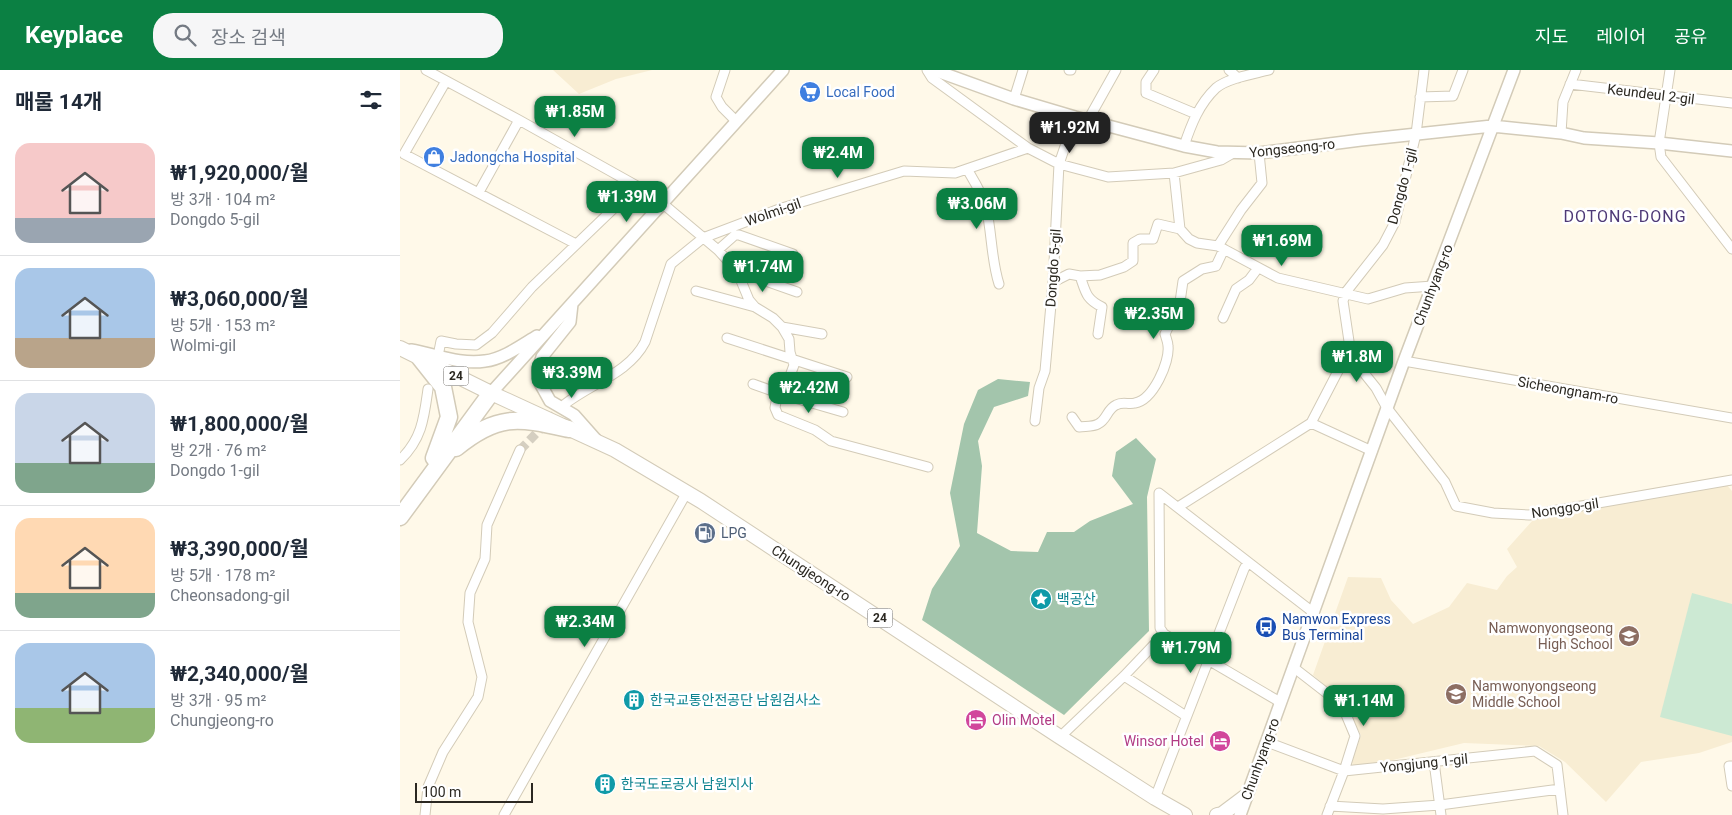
<!DOCTYPE html>
<html lang="ko">
<meta charset="utf-8">
<style>
body{margin:0;font-family:Roboto,"Noto Sans KR",sans-serif;background:#f6f6f7;color:#1f2937;height:100vh;display:flex;flex-direction:column;font-size:19px;white-space:nowrap}
*{box-sizing:border-box;margin:0}
p{font-size:16px;color:#747a83}
.icon{flex:none;width:28px;height:28px;fill:none;stroke:currentColor;stroke-width:2;stroke-linecap:round;stroke-linejoin:round}
.map{position:relative;flex:1;overflow:hidden}
.sheet{display:flex;flex-direction:column;background:#fff;width:400px}
.sheet>*{flex:none}
.scale{position:absolute;left:15px;bottom:12px;width:118px;box-sizing:border-box;padding-left:5px;border:2px solid #2b2821;border-top:0;font-size:14px;line-height:18px;white-space:nowrap;color:#2b2821;-webkit-text-stroke:4px #fff;paint-order:stroke}
.price{position:absolute;translate:-50% -42px;padding:0 11px;border-radius:10px;background:#0b8043;color:#fff;font-size:16px;line-height:32px;filter:drop-shadow(0 1px 2px #0008)}
.price::after{content:'';position:absolute;left:50%;top:30px;width:15px;height:11px;margin-left:-8px;background:inherit;clip-path:polygon(0 0,100% 0,50% 100%)}
.price.active{background:#222;color:#fff}
ul{padding:0;list-style:none}
li{display:flex;align-items:center;gap:15px;height:125px;padding:0 15px}
li+li{border-top:1px solid #e0e1e3}
li span{display:grid;place-items:center;flex:none;width:140px;height:100px;border-radius:15px;color:#555}
li>.icon{margin-inline-start:auto}
span .icon{width:60px;height:60px;fill:#fffc;stroke-width:1}
li b{font-size:21px}
h2{display:flex;justify-content:space-between;align-items:center;height:60px;padding:0 15px;font-size:21px}
header{display:flex;align-items:center;gap:30px;box-sizing:border-box;height:70px;padding:0 25px;background:#0b8043;color:#fff}
header strong{font-size:24px}
nav{display:flex;gap:28px;margin-inline-start:auto;font-size:18px}
.search{width:350px;height:45px;background:#f6f6f7;display:flex;align-items:center;gap:12px;box-sizing:border-box;padding:0 18px;border-radius:20px;color:#747a83;font-size:19px}
main{display:flex;flex:1;min-height:0}
.map>svg:first-child{display:block}
.built{fill:#f8edd3}
.green{fill:#cce9d3}
.forest{fill:#a3c5ac}
.lines{fill:none;stroke-linecap:round;stroke-linejoin:round}
.minor-tunnel{stroke:#d5cfc1;stroke-width:9;stroke-dasharray:9 4.5;stroke-linecap:butt}
.minor-casing{stroke:#d3cbb8;stroke-width:11}
.tertiary-casing{stroke:#d3cbb8;stroke-width:14}
.primary-casing{stroke:#d3cbb8;stroke-width:16}
.motorway-casing{stroke:#d3cbb8;stroke-width:19}
.minor{stroke:#fff;stroke-width:9}
.tertiary{stroke:#fff;stroke-width:11}
.primary{stroke:#fff;stroke-width:14}
.motorway{stroke:#fff;stroke-width:16}
.labels{text-anchor:middle;stroke-width:5;stroke-linejoin:round;paint-order:stroke}
.shield{fill:#fff;stroke:#6b6864;stroke-width:1}
.shield-label{font-size:12px;font-weight:bold;fill:#2b2821}
.shop-label{font-size:14px;fill:#366cbe;stroke:#fff;text-anchor:start}
.street-label{font-size:14px;fill:#2b2821;stroke:#fff}
.service-label{font-size:14px;fill:#4e5e75;stroke:#fff;text-anchor:start}
.culture-label{font-size:14px;fill:#0d838f;stroke:#fff;text-anchor:start}
.transit-label{font-size:14px;fill:#164399;stroke:#fff;text-anchor:start}
.education-label{font-size:14px;fill:#785e54;stroke:#fff;text-anchor:end}
.hotel-label{font-size:14px;fill:#b23c85;stroke:#fff;text-anchor:start}
.quarter-label{font-size:16px;letter-spacing:1px;fill:#4e3976;stroke:#fff}
</style>
<header>
<strong>Keyplace</strong>
<div class="search"><svg class="icon" aria-label="search" viewBox="0 0 24 24"><circle cx="10" cy="10" r="6"/><path d="M15 15l6 6"/></svg>장소 검색</div>
<nav><a>지도</a><a>레이어</a><a>공유</a></nav>
</header>
<main>
<section class="sheet">
<h2>매물 14개<svg class="icon" aria-label="filters" viewBox="0 0 24 24"><path d="M4 7h16M4 17h16"/><circle cx="9" cy="7" r="2"/><circle cx="15" cy="17" r="2"/></svg></h2>
<ul>
<li><span style="background:linear-gradient(#f6c9c9 75%,#9aa5b1 0)"><svg class="icon" aria-label="home" viewBox="0 0 24 24"><path d="M3 11l9-7 9 7M6 9v11h12V9"/></svg></span><div><b>₩1,920,000/월</b><p>방 3개 · 104 m²</p><p>Dongdo 5-gil</p></div></li>
<li><span style="background:linear-gradient(#a9c7e8 70%,#b9a48a 0)"><svg class="icon" aria-label="home" viewBox="0 0 24 24"><path d="M3 11l9-7 9 7M6 9v11h12V9"/></svg></span><div><b>₩3,060,000/월</b><p>방 5개 · 153 m²</p><p>Wolmi-gil</p></div></li>
<li><span style="background:linear-gradient(#c9d6e8 70%,#7fa58c 0)"><svg class="icon" aria-label="home" viewBox="0 0 24 24"><path d="M3 11l9-7 9 7M6 9v11h12V9"/></svg></span><div><b>₩1,800,000/월</b><p>방 2개 · 76 m²</p><p>Dongdo 1-gil</p></div></li>
<li><span style="background:linear-gradient(#ffd9b3 75%,#7fa58c 0)"><svg class="icon" aria-label="home" viewBox="0 0 24 24"><path d="M3 11l9-7 9 7M6 9v11h12V9"/></svg></span><div><b>₩3,390,000/월</b><p>방 5개 · 178 m²</p><p>Cheonsadong-gil</p></div></li>
<li><span style="background:linear-gradient(#a9c7e8 65%,#8fb573 0)"><svg class="icon" aria-label="home" viewBox="0 0 24 24"><path d="M3 11l9-7 9 7M6 9v11h12V9"/></svg></span><div><b>₩2,340,000/월</b><p>방 3개 · 95 m²</p><p>Chungjeong-ro</p></div></li>
</ul>
</section>
<div class="map">
<svg width="1332" height="745" viewBox="0 0 1332 745">
<rect width="100%" height="100%" fill="#fff9e9"/>
<path class="built" d="M153,0H252L216,9L179,24Z
M1326,414L1332,421V672L1299,683L1241,692L1206,732L1165,692L1139,676L1064,673L989,691L953,696L952,692L961,665L943,631L913,605L948,507L981,508L991,530L1013,554L1049,537L1067,513L1097,520L1107,506L1117,497L1107,479L1133,450Z"/>
<path class="green" d="M1292,523L1332,534V666L1260,647Z"/>
<path class="forest" d="M598,309L630,312L628,326L594,337L578,371L582,396L577,463L611,481L638,482L647,462H674L690,451L733,434L712,406L716,382L736,368L756,389L747,427L749,561L664,645L522,550L532,519L560,476L550,423L564,354L578,320Z"/>
<g class="lines">
<path class="minor-tunnel" d="M120,380L165,334"/>
<g class="minor-casing">
<path id="minor" d="M26,0L119,50L237,116L262,133L318,180L337,201L349,230L355,237L373,248L382,257L389,269L390,282L394,295L387,314L376,332L375,338L378,345L415,360L431,371L528,397
M325,0L316,27L322,37L336,51
M527,0L532,8L628,78L659,94L708,107L774,103L821,90L833,83
M669,0H671
M754,0L746,12V23L796,44
M829,0L838,8
M1270,0L1259,73L1261,87L1332,179
M46,11L4,84L176,174
M1170,14L1332,33
M1020,27L1053,26L1063,0
M614,29L623,0
M688,50L716,0
M1161,63L1163,32L1176,0
M784,76C791,55 799,34 816,18C828,8 854,4 869,0
M567,99C574,111 582,123 586,137C592,162 591,189 599,214
M774,103L780,159L789,169L797,173L818,176L878,208L968,229L1005,218L1033,216
M79,122L119,50
M818,176L841,140L862,113L859,83
M318,180L335,165H339L393,184
M337,201L397,222
M680,206C686,223 686,229 702,237L698,264
M653,212L669,204L680,206L700,205L724,197L733,191V173L740,169H753L758,154L780,159
M296,221L355,237
M823,248L836,219L849,210L858,198
M382,257L422,264
M327,268L447,307
M950,278L956,293L976,318L987,338L1045,412L1056,436L1093,443L1129,445L1332,410
M39,281L41,271L56,274L76,275L92,263L132,217L237,116
M1004,291L1332,348
M353,314L381,324L443,342
M165,334C192,313 229,303 245,272L271,194L303,168L382,138L504,101L555,103L628,78
M672,347L679,357C685,356 693,357 698,354C707,350 707,339 716,335C723,331 728,335 735,333C753,330 770,292 768,276C768,272 766,268 765,264L780,232L783,211L802,199L816,196L824,179
M635,351L639,318L645,301L653,212L659,94L675,47
M911,353L950,278L943,231L946,222L983,175L995,152L1016,64L1024,0
M911,353L972,381
M0,390C22,369 24,348 28,319
M778,437L911,353
M893,597L942,635L955,666L944,701L927,745
M724,606L786,646
M880,632L764,564L760,558L759,423L914,543
M660,667L724,606L764,564
M867,672L944,701L1135,681L1157,695L1163,745
M1034,692L1041,745
M1332,696H1329L1332,716
M755,728L844,499L848,492
M930,736L983,739L1040,735L1160,719
M25,745L28,717L43,682L78,627L82,607L68,552L70,523L85,489L87,455L120,380
M104,745L287,422"/>
</g>
<g class="tertiary-casing">
<path id="tertiary" d="M534,0L614,29L675,47L784,76L817,82L859,83L961,70L1092,56L1161,63L1184,68L1259,73L1332,81
M172,234L170,252L142,287L138,301L140,313L150,331L174,345L197,371
M11,280C35,284 60,295 85,291C103,289 122,275 137,266
M91,323L383,0
M840,745L1004,291L1114,0"/>
</g>
<g class="primary-casing">
<path id="primary" d="M0,278L91,323L215,380L301,431L660,667L755,728L785,745
M817,745L822,744L846,726"/>
</g>
<g class="motorway-casing">
<path id="motorway" d="M20,288L43,317L49,347L34,388
M56,378C99,343 118,348 169,359
M0,447L91,323"/>
</g>
<use href="#minor" class="minor"/>
<use href="#tertiary" class="tertiary"/>
<use href="#primary" class="primary"/>
<use href="#motorway" class="motorway"/>
</g>
<defs>
<g id="supermarket-disc" transform="scale(1.125)"><circle r="9.5" fill="#3f7fe0" stroke="#fff"/><path d="M-6-5.5h2.5l.6 2H6L4.5 2H-2.5L-4.4-4H-6ZM-1.5 3.2a1.3 1.3 0 1 0 .1 0ZM3 3.2a1.3 1.3 0 1 0 .1 0Z" fill="#fff"/></g>
<g id="shop-disc" transform="scale(1.125)"><circle r="9.5" fill="#3f7fe0" stroke="#fff"/><path d="M-5-2.5h2.3a2.7 3.5 0 0 1 5.4 0H5L5.5 6h-11ZM-1.5-2.5h3a1.5 2.3 0 0 0-3 0Z" fill="#fff"/></g>
<g id="fuel-disc" transform="scale(1.125)"><circle r="9.5" fill="#5c6f8a" stroke="#fff"/><path d="M-5.5-6h7V0h2V4h1.3V-2.5L3-4.5l.8-.8L6-3V5H2.5V1h-1V6h-7ZM-4.2-4.7v3.2H.2V-4.7Z" fill="#fff"/></g>
<g id="sight-disc" transform="scale(1.125)"><circle r="9.5" fill="#0f9aa8" stroke="#fff"/><path d="M0-6L1.8-2.2L6-1.7L2.9 1.2L3.7 5.4L0 3.3L-3.7 5.4L-2.9 1.2L-6-1.7L-1.8-2.2Z" fill="#fff"/></g>
<g id="bus-disc" transform="scale(1.125)"><circle r="9.5" fill="#1a4fb4" stroke="#fff"/><path d="M-5-6H5V4H4V6H2V4H-2V6H-4V4H-5ZM-3.5-4V0h7V-4ZM-3.5 1.2v1.5H-2V1.2ZM2 1.2v1.5H3.5V1.2Z" fill="#fff"/></g>
<g id="school-disc" transform="scale(1.125)"><circle r="9.5" fill="#8d6e63" stroke="#fff"/><path d="M0-5L7-2L0 1L-7-2ZM-4 1L0 2.5L4 1V4Q0 6-4 4Z" fill="#fff"/></g>
<g id="building-disc" transform="scale(1.125)"><circle r="9.5" fill="#0f9aa8" stroke="#fff"/><path d="M-4-6H4V6H1V3H-1V6H-4ZM-2.5-4.3h1.7v1.8h-1.7ZM.8-4.3h1.7v1.8H.8ZM-2.5-1h1.7V.8h-1.7ZM.8-1h1.7V.8H.8Z" fill="#fff"/></g>
<g id="hotel-disc" transform="scale(1.125)"><circle r="9.5" fill="#d1479c" stroke="#fff"/><path d="M-6-4.5h1.5V1H6V5H4.5V3h-9V5H-6ZM-4 0a1.8 1.8 0 1 1 3.6 0ZM.5 0V-2.5h3Q6-2.5 6 0Z" fill="#fff"/></g>
</defs>
<g fill-rule="evenodd">
<use href="#supermarket-disc" x="410" y="22"/>
<use href="#shop-disc" x="34" y="87"/>
<use href="#fuel-disc" x="305" y="463"/>
<use href="#sight-disc" x="641" y="529"/>
<use href="#bus-disc" x="866" y="557"/>
<use href="#school-disc" x="1229" y="566"/>
<use href="#school-disc" x="1056" y="624"/>
<use href="#building-disc" x="234" y="630"/>
<use href="#hotel-disc" x="576" y="650"/>
<use href="#hotel-disc" x="820" y="671"/>
<use href="#building-disc" x="205" y="714"/>
</g>
<g class="labels">
<g class="shield">
<rect x="43.5" y="296.5" width="25" height="19" rx="4"/>
<rect x="467.5" y="538.5" width="25" height="19" rx="4"/>
</g>
<g class="shield-label">
<text x="56" y="310">24</text>
<text x="480" y="552">24</text>
</g>
<g class="shop-label">
<text x="426" y="27">Local Food</text>
<text x="50" y="92">Jadongcha Hospital</text>
</g>
<g class="street-label">
<text transform="translate(1251 24) rotate(7)" y="5">Keundeul 2-gil</text>
<text transform="translate(892 78) rotate(-6)" y="5">Yongseong-ro</text>
<text transform="translate(1002 116) rotate(-75)" y="5">Dongdo 1-gil</text>
<text transform="translate(373 142) rotate(-19)" y="5">Wolmi-gil</text>
<text transform="translate(653 198) rotate(-86)" y="5">Dongdo 5-gil</text>
<text transform="translate(1033 215) rotate(-69)" y="5">Chunhyang-ro</text>
<text transform="translate(1168 320) rotate(10)" y="5">Sicheongnam-ro</text>
<text transform="translate(1165 438) rotate(-9)" y="5">Nonggo-gil</text>
<text transform="translate(411 503) rotate(33)" y="5">Chungjeong-ro</text>
<text transform="translate(860 689) rotate(-70)" y="5">Chunhyang-ro</text>
<text transform="translate(1024 693) rotate(-6)" y="5">Yongjung 1-gil</text>
</g>
<g class="service-label">
<text x="321" y="468">LPG</text>
</g>
<g class="culture-label">
<text x="657" y="534">백공산</text>
<text x="250" y="635">한국교통안전공단 남원검사소</text>
<text x="221" y="719">한국도로공사 남원지사</text>
</g>
<g class="transit-label">
<text x="882" y="554">Namwon Express<tspan x="882" dy="16">Bus Terminal</tspan></text>
</g>
<g class="education-label">
<text x="1213" y="563">Namwonyongseong<tspan x="1213" dy="16">High School</tspan></text>
<text x="1072" y="621" text-anchor="start">Namwonyongseong<tspan x="1072" dy="16">Middle School</tspan></text>
</g>
<g class="hotel-label">
<text x="592" y="655">Olin Motel</text>
<text x="804" y="676" text-anchor="end">Winsor Hotel</text>
</g>
<g class="quarter-label">
<text x="1225" y="152">DOTONG-DONG</text>
</g>
</g>
</svg>
<div class="scale">100 m</div>
<b class="price" style="left:175px;top:68px">₩1.85M</b>
<b class="price active" style="left:670px;top:84px">₩1.92M</b>
<b class="price" style="left:438px;top:109px">₩2.4M</b>
<b class="price" style="left:227px;top:153px">₩1.39M</b>
<b class="price" style="left:577px;top:160px">₩3.06M</b>
<b class="price" style="left:882px;top:197px">₩1.69M</b>
<b class="price" style="left:363px;top:223px">₩1.74M</b>
<b class="price" style="left:754px;top:270px">₩2.35M</b>
<b class="price" style="left:957px;top:313px">₩1.8M</b>
<b class="price" style="left:172px;top:329px">₩3.39M</b>
<b class="price" style="left:409px;top:344px">₩2.42M</b>
<b class="price" style="left:185px;top:578px">₩2.34M</b>
<b class="price" style="left:791px;top:604px">₩1.79M</b>
<b class="price" style="left:964px;top:657px">₩1.14M</b>
</div>
</main>
